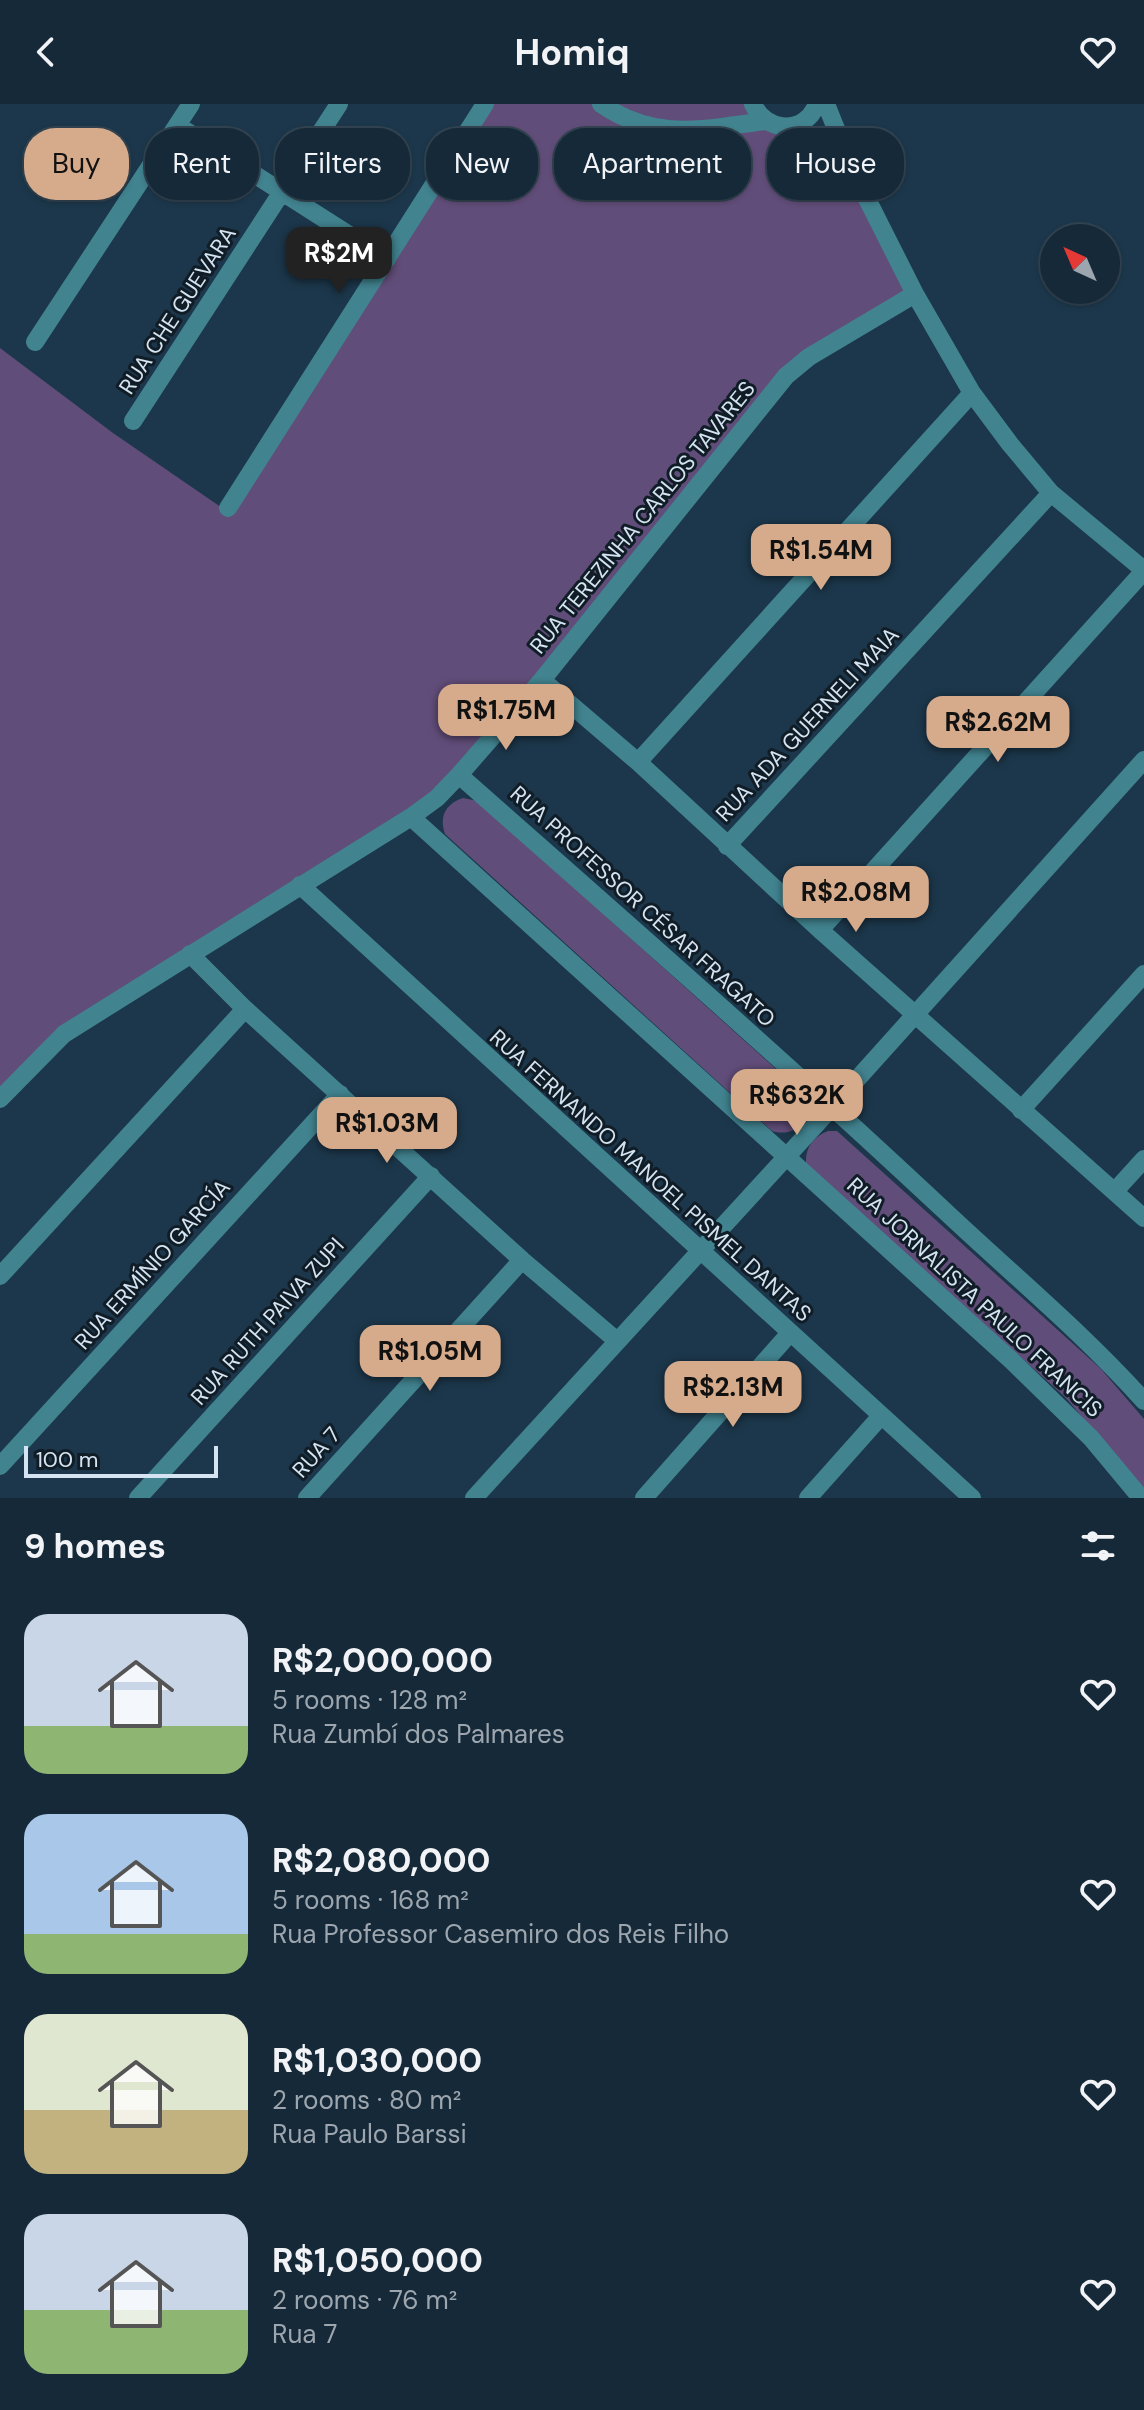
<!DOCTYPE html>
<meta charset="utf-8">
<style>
body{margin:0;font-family:"DM Sans",sans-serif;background:#1e3140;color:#f1f3f6;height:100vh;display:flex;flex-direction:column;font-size:30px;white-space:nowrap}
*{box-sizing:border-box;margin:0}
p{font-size:26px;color:#9da6ae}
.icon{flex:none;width:44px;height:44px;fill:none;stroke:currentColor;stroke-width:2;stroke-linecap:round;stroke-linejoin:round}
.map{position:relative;height:1394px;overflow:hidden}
.side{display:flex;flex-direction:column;background:#152938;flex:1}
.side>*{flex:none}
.banner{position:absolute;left:24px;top:24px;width:1096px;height:72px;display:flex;gap:16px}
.needle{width:52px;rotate:316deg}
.buttons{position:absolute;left:1040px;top:120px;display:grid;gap:16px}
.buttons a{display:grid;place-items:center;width:80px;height:80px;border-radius:50%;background:#152938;box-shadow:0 2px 6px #0004,0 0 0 2px #344553;font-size:40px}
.scale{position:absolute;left:24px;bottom:20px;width:194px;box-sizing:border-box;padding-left:8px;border:4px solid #d4e4f2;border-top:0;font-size:22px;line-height:28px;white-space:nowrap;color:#d4e4f2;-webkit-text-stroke:6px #111d26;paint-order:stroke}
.price{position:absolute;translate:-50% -68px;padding:0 18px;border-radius:16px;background:#d6ab8b;color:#111;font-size:26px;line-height:52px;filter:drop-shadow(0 2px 4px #0008)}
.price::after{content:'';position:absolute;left:50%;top:48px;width:24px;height:18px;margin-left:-12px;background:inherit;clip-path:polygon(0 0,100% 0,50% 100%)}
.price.current{background:#222;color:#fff}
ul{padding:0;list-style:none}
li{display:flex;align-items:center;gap:24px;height:200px;padding:0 24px}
li span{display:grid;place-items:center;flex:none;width:224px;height:160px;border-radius:24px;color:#555}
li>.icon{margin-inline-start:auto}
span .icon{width:96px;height:96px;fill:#fffc;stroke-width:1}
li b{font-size:34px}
h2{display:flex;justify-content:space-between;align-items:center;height:96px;padding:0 24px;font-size:34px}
.tag{padding:0 28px;border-radius:32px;background:#152938;box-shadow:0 2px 6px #0004,0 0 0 2px #344553;font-size:28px;line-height:72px}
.tag.current{background:#d6ab8b;color:#111}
header{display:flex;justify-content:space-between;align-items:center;height:104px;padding:0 24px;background:#152938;font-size:36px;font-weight:700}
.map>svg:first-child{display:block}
.green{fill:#614d79}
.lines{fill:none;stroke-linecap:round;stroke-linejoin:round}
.minor{stroke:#41838f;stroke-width:18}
.labels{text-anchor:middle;stroke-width:6;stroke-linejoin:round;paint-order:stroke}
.street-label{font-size:22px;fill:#d4e4f2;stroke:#111d26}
</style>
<header><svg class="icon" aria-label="back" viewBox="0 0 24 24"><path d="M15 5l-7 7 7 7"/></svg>Homiq<svg class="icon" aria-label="heart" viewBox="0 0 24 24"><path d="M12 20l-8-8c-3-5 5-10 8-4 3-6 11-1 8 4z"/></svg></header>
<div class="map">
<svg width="1144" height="1394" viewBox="0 0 1144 1394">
<rect width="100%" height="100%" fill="#1c374b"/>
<path class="green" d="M487,0H753L757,9L666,25L765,17L853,67L915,190L809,253L459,671L64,930L0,995V244L113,329L231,410Z
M463,694L478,697L806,992C814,1016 795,1034 772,1027L445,730C439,713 445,700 463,694Z
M828,1027H837L1101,1265L1144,1315V1385L1065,1293L806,1060C805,1044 813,1033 828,1027Z"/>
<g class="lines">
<path class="minor" d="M601,0C657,38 702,25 765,17
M753,0C766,29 805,31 817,0
M826,0L853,67L915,190L972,289L1010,340L1051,389L1144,466
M177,21L387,155
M787,23L853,67
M35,238L191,0
M133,317L339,0
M228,404L485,0
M542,576L638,658L820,826L1144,1114
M638,658L972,289
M459,671C623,816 787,959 947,1109C1013,1171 1083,1229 1144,1297
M411,713L1011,1256L1091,1334L1141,1394
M727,742L1051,389
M300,781L972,1394
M820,826L1144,467
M190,850L245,905L522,1156L616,1236
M0,995L64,930L411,713L437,694L459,671L542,576L786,272L809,253L915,190
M1021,1006L1144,870
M1115,1087L1144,1055
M0,1172L245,905
M0,1362L340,990
M138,1394L431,1072
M307,1394L522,1156
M474,1394L833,1002L1144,656
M644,1394L790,1229
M808,1394L881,1312"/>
</g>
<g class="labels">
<g class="street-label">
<text transform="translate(177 206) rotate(-57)" y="8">RUA CHE GUEVARA</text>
<text transform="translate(642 413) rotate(-51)" y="8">RUA TEREZINHA CARLOS TAVARES</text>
<text transform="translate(807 620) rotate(-47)" y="8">RUA ADA GUERNELI MAIA</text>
<text transform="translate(643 802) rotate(42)" y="8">RUA PROFESSOR CÉSAR FRAGATO</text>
<text transform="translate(651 1071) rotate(42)" y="8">RUA FERNANDO MANOEL PISMEL DANTAS</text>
<text transform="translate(152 1160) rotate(-48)" y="8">RUA ERMÍNIO GARCÍA</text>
<text transform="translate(975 1193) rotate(43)" y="8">RUA JORNALISTA PAULO FRANCIS</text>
<text transform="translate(267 1217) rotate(-48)" y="8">RUA RUTH PAIVA ZUPI</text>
<text transform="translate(316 1348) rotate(-48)" y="8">RUA 7</text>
</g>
</g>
</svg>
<div class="buttons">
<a><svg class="needle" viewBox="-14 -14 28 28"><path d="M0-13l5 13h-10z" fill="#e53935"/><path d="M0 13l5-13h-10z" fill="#9da6ae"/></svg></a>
</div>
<div class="scale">100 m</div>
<b class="price current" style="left:339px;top:191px">R$2M</b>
<b class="price" style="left:821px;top:488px">R$1.54M</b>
<b class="price" style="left:506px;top:648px">R$1.75M</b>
<b class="price" style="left:998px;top:660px">R$2.62M</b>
<b class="price" style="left:856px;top:830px">R$2.08M</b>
<b class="price" style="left:797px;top:1033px">R$632K</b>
<b class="price" style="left:387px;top:1061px">R$1.03M</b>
<b class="price" style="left:430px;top:1289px">R$1.05M</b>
<b class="price" style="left:733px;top:1325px">R$2.13M</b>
<div class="banner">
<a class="tag current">Buy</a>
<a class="tag">Rent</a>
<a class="tag">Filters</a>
<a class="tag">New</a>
<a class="tag">Apartment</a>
<a class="tag">House</a>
</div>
</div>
<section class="side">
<h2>9 homes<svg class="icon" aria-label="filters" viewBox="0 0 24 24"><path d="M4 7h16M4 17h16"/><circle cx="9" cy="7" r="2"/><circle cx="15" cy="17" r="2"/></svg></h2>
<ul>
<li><span style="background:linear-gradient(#c9d6e8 70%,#8fb573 0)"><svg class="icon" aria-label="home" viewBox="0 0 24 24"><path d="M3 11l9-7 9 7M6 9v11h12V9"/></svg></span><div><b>R$2,000,000</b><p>5 rooms · 128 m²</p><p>Rua Zumbí dos Palmares</p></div><svg class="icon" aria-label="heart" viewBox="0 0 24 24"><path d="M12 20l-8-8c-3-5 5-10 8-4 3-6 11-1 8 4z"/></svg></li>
<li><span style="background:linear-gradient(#a9c7e8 75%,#8fb573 0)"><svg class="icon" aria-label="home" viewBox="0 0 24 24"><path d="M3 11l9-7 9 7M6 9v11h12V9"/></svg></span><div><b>R$2,080,000</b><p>5 rooms · 168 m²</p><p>Rua Professor Casemiro dos Reis Filho</p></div><svg class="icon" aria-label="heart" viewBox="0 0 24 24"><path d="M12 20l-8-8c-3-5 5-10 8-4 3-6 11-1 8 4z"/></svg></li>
<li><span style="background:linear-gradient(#dfe7d0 60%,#c2b280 0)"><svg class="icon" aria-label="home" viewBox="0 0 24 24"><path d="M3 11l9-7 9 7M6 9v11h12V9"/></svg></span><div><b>R$1,030,000</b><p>2 rooms · 80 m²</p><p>Rua Paulo Barssi</p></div><svg class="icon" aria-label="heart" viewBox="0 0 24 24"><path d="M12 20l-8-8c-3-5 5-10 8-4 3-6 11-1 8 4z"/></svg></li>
<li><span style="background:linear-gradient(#c9d6e8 60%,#8fb573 0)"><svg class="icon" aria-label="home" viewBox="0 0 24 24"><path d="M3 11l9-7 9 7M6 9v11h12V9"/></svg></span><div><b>R$1,050,000</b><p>2 rooms · 76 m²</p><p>Rua 7</p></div><svg class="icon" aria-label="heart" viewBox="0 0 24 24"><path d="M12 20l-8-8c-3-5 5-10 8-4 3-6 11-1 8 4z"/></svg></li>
</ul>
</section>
